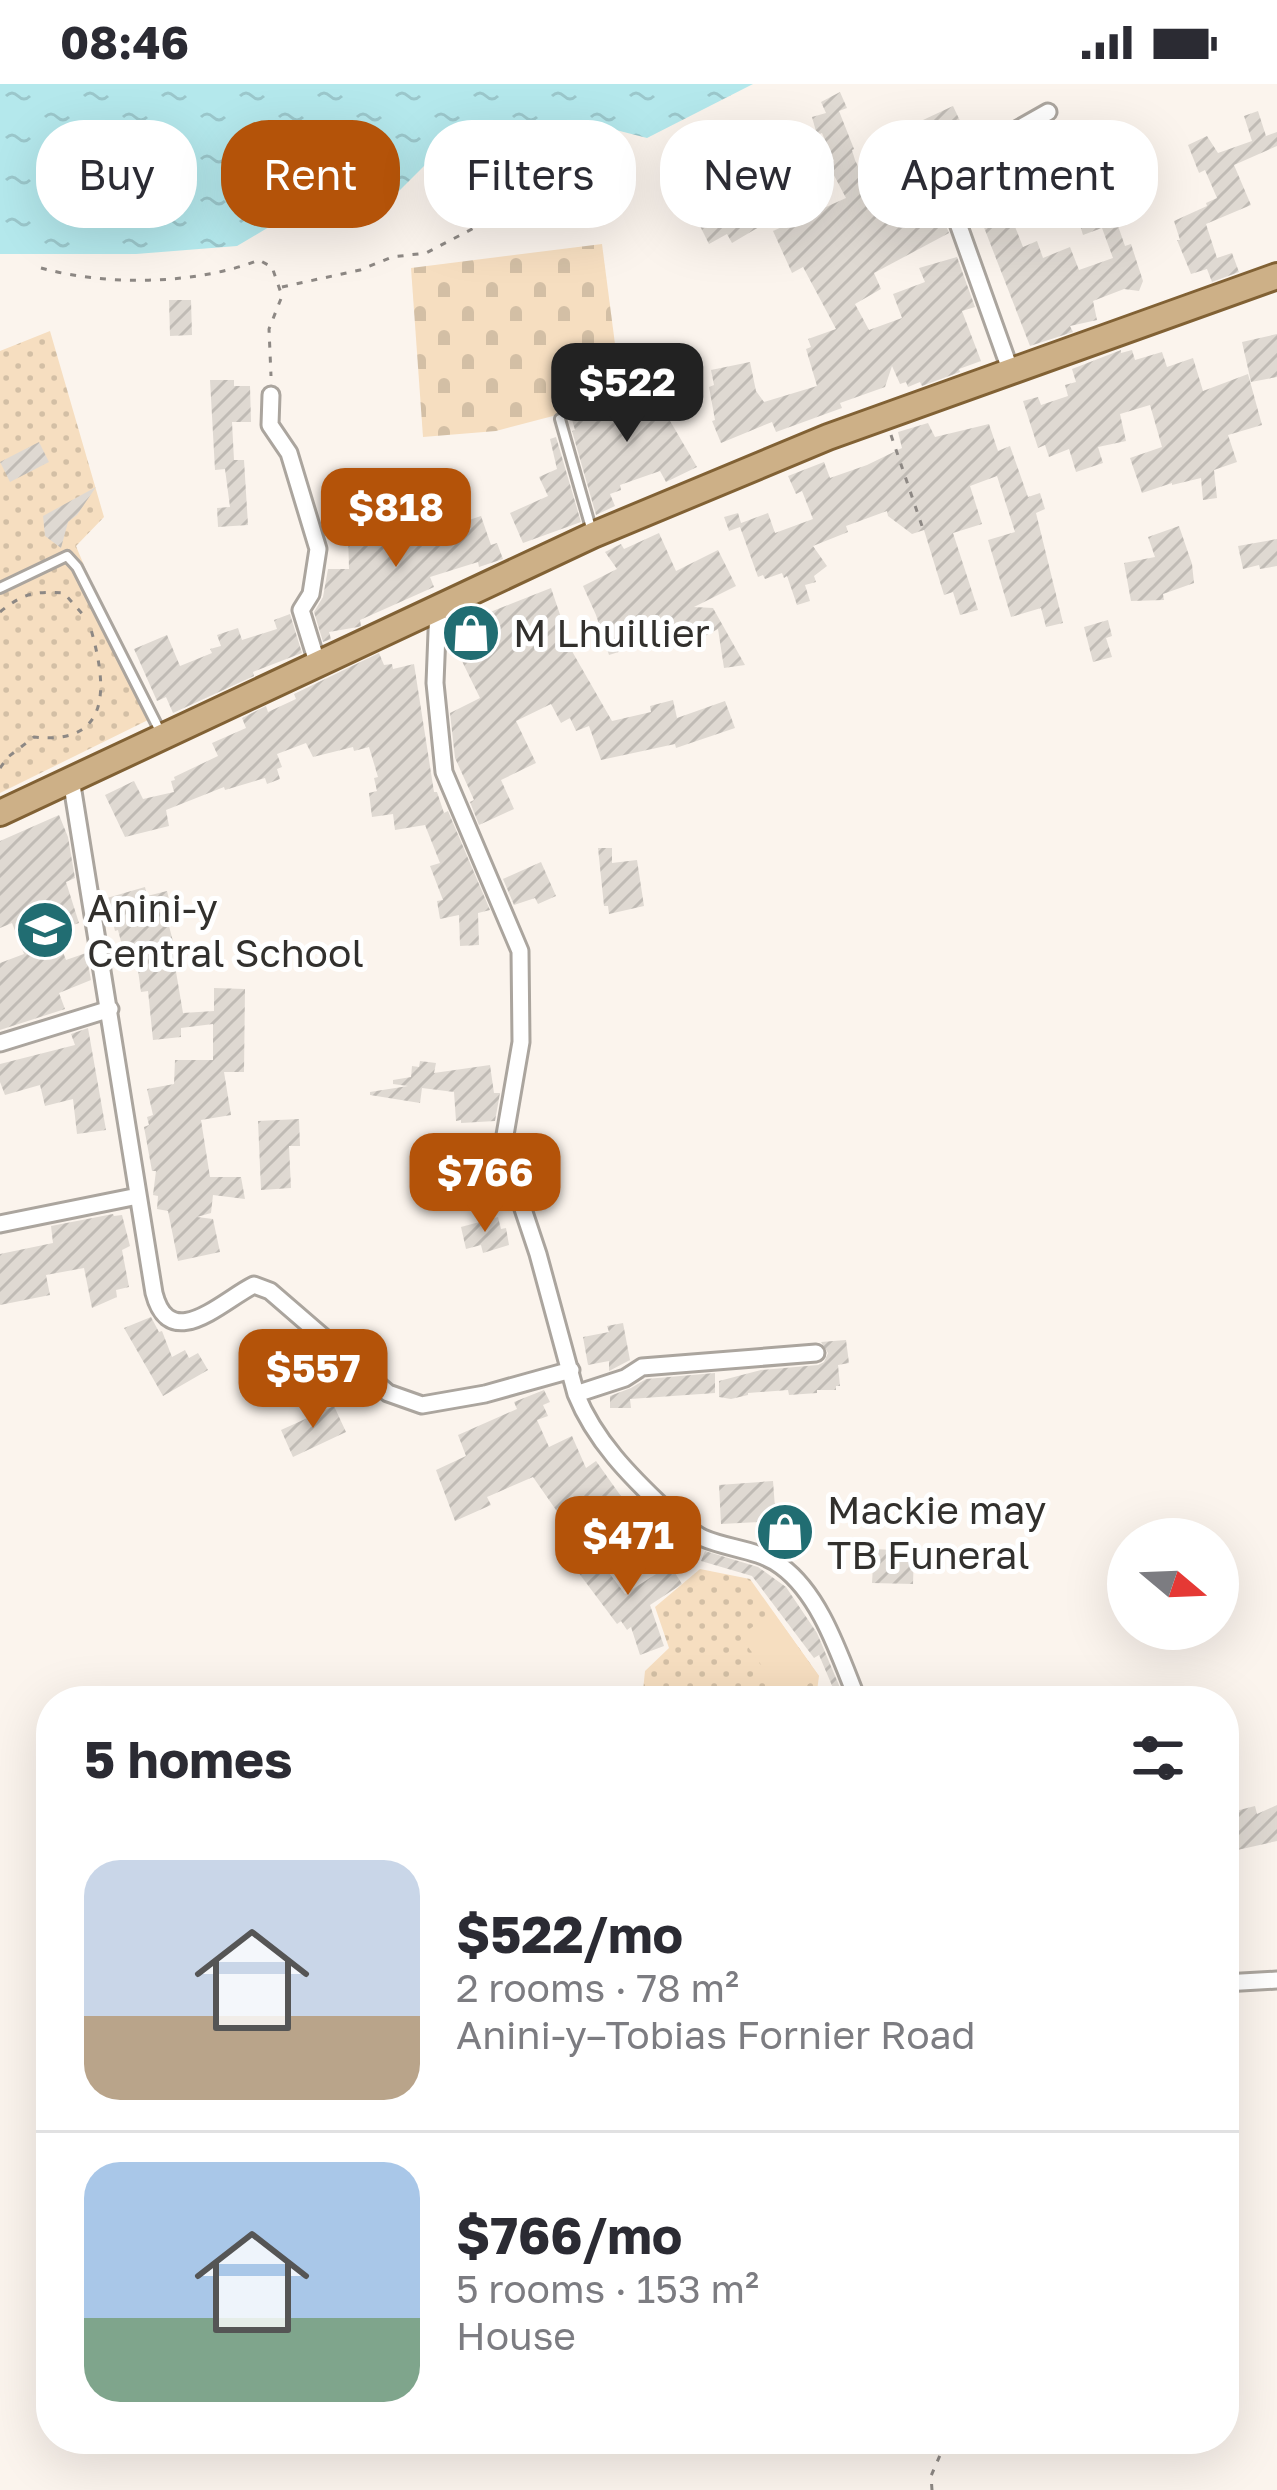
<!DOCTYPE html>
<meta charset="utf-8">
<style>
body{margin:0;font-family:"Golos Text",sans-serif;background:#f2f2f3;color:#2b2b33;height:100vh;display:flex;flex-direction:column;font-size:45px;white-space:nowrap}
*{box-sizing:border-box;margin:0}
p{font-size:39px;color:#7c7c81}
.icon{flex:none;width:66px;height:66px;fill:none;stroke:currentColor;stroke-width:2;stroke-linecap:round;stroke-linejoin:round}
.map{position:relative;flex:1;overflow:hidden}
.drawer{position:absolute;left:36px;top:1602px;width:1203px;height:768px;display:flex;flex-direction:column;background:#fff;border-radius:48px;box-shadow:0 12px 48px #0002}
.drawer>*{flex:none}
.top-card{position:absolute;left:36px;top:36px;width:1206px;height:108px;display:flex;gap:24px}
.needle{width:78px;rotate:109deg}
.fabs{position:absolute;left:1107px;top:1434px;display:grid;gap:24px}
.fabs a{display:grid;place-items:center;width:132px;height:132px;border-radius:50%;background:#fff;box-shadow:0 12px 48px #0002;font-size:60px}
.price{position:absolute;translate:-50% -102px;padding:0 27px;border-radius:24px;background:#b45309;color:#fff;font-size:39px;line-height:78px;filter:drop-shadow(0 3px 6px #0008)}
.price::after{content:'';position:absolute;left:50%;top:72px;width:36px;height:27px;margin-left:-18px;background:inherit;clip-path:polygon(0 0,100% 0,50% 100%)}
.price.on{background:#222;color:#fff}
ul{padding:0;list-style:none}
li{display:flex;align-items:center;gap:36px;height:300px;padding:0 48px}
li+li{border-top:3px solid #e1e1e2}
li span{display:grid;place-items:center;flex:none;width:336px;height:240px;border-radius:36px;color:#555}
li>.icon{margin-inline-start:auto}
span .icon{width:144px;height:144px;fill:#fffc;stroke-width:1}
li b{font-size:51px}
h2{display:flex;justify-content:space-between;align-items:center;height:144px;padding:0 48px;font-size:51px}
.tag{padding:0 42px;border-radius:48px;background:#fff;box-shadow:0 12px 48px #0002;font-size:42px;line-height:108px}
.tag.on{background:#b45309;color:#fff}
.status{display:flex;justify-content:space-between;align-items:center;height:84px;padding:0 60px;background:#fff;direction:ltr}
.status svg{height:33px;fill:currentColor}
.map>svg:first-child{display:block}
.grass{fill:url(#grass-dots)}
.cemetery{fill:url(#cemetery-stones)}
.garden{fill:#f6dec0}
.water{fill:url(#water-ripples)}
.building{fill:url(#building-hatch)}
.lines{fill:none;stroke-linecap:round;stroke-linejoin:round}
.lane-casing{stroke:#aba59e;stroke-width:14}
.street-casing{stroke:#aba59e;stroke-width:21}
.primary-casing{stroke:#816134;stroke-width:30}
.path{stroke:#8d8884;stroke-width:3;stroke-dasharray:6 9;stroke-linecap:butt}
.lane{stroke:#fff;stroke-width:8}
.street{stroke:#fff;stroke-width:15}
.primary{stroke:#cdb087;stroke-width:24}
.labels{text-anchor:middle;stroke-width:10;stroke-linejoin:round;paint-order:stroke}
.poi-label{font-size:39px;fill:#32302d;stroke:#fff;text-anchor:start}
</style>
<div class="status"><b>08:46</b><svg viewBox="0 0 49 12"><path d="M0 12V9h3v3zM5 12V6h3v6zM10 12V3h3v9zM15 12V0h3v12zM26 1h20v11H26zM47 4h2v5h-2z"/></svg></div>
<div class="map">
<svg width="1277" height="2406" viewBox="0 0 1277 2406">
<defs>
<pattern id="grass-dots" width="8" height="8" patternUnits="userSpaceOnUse" patternTransform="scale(3)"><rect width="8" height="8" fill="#f6dec0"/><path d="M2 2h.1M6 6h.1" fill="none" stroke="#d3bfa5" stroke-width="1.8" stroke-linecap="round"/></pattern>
<pattern id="cemetery-stones" width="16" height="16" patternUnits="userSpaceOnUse" patternTransform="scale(3)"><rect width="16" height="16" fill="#f6dec0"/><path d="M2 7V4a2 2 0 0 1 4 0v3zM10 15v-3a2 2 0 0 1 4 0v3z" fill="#d3bfa5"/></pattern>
<pattern id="water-ripples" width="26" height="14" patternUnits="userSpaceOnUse" patternTransform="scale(3)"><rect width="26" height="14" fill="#b4e8ec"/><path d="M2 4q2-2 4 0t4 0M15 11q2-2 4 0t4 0" fill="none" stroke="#9bc7cb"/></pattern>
<pattern id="building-hatch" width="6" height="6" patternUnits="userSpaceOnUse" patternTransform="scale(3)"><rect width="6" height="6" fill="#dfd9d2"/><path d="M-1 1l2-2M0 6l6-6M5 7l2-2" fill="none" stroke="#c0bbb5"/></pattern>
</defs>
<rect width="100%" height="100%" fill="#fbf4ed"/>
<path class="grass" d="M50,247L104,433L76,462L148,636L0,709V267Z
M700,1485L750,1495L819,1592L817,1607L810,1617H642L645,1587L669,1564L655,1523Z"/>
<path class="cemetery" d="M602,160L622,314L496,347L423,353L411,184Z"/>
<path class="garden" d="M773,1528L819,1592L787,1616L740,1552Z"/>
<path class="water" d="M0,0H753L647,54L585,38L514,42L435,71L379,127L331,137L269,143L237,162L136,170H0Z"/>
<path class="building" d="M840,8L847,24L839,27L854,65L852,66L855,76L867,101H869L879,127L887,123L892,135L919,123L915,114L931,106L949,149L874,189L881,205L855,220L869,246L902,234L893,210L925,198L919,184L957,173L975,223L962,227L981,277L959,285L960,288L922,302L920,298L908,303L906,298L900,300L892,282L885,303L840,319L842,324L776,348L772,338L721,359L712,337L715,336L709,303L714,301L711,286L750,278L756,307L764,318L817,302L806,265L811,263L808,255L836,245L803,183L792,189L773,147L846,114L828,80L834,77L822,49L817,51L812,33L826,29L821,18Z
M953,22L962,41L956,44L964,62L941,75L923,36Z
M1258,27L1266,52L1277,48V62L1234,81L1251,121L1206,140L1217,174L1232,169L1239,188L1212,198L1207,185L1191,190L1177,156H1180L1174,137L1207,122L1206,119L1217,114L1205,86L1199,89L1188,61L1207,52L1218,69L1252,57L1244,32Z
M1073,40L1094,81L1090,83L1112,138L1116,136L1125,162L1131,160L1143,197L1139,207L1124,205L1093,217L1097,236L1070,242L1073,248L1030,262L978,128L1005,117L1023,163L1037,157L1043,174L1070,163L1079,186L1113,174L1102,144L1083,151L1074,122L1055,132L1032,92L1010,104L993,73L1025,57L1031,69L1060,54L1057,48Z
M758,43L762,57L755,59L767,96L735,110L759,143L732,159L727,150L709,160L695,132L691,134L681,112L709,101L704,91L729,80L720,55Z
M169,216H191L192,251L170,252Z
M1277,250V293L1251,298L1242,258Z
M1121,266V269L1132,266L1135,276L1162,268L1167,283L1193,274L1203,307L1248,290L1262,341L1228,351L1237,378L1214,386L1217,414L1203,416L1201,394L1172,401V399L1142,409L1130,374L1162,363L1150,321L1120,330L1126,357L1098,363L1103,379L1076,388L1069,365L1049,373L1045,361L1038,364L1023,317L1038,313L1041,321L1068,312L1065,301L1076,298L1072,285Z
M210,296H234V302H250L251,338H232L234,376H244L248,441L218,443L217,424L230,423L225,385L215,386Z
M651,302L662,332L666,330L697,383L666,398L660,387L620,401L621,406L610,410L615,422L596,431L572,347L575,346L570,329L636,312L634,306Z
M928,339L935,353L989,340L998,367L1010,362L1028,413L1040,409L1045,425L1036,429L1063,539L1046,543L1041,524L1011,533L988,456L1015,448L997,392L970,402L982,440L953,449L978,526L960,531L953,508L944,511L924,446L912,450L888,432L887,427L846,442L848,448L813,462L827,482L814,492L816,498L805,501L810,517L797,521L787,492L784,494L782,489L765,495L763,491L758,493L740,443L729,447L724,433L738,429L741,439L768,429L775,449L813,435L802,407L796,410L788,392L824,378L830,394L867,381L902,364L898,348Z
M556,353L581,438L523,459L510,429L548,412L539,393L557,385L550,355Z
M39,358L49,378L10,398L0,378Z
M96,403L77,431L68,438L61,464L45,452L43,432Z
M481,432L491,461L497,459L503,475L479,483L478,478L430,493L434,503L360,536L361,542L358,543L329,548L331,555L323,558L314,528L323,513L328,485H349L348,450L379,447V443L406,438L408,444L428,441L431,455L465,445L463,438Z
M1179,442L1192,480L1194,499L1163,510L1164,516L1131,517L1124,479L1155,473L1148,453Z
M659,449L676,487L718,466L736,502L694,523L713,524L745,581L724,584L718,545L705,552L703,548L677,559L670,548L662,549L627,561L628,565L609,571L596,531L583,502L617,485L605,468L621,460L624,465Z
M1277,455V482L1260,485L1259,481L1243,485L1238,462Z
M551,504L573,569L612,637L651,628L650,622L673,616L677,634L725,617L735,644L676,664L675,660L601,676L589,642L576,647L570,634L561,639L551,620L516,637L536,679L501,696L514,725L479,741L470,718L474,716L455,674L450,629L480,614L457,567L460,557L469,553L466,548L487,535L485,530Z
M290,530L302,569L253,588L254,592L173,629L166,613L157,617L134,565L167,551L180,582L212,569L210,565L221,562L217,551L238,544L242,556L277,545L274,536Z
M1108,536L1112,552L1106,554L1112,573L1093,578L1084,543Z
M379,569L384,581L392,580L393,585L414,580L434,708H437L444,729L448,727L490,826L478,829L479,861L460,862L459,831L440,835L437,817L443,816L430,782L440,779L425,741L395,746L393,730L372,733L369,709L377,707L374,694L378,693L369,663L354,667L353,663L313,673L306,659L277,670L282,683L277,685L280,695L267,700L265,694L225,706L224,703L166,726L169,742L125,753L105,711L134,697L143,715L174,708L171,697L175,696L174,693L218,672L212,659L246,644L242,634L266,622L268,628L296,615L294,610Z
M59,731L68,753L75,794L66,798L79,839L55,847L66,876L86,869L91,896L59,909L65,925L0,946V879L24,870L12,839L0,844V757Z
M598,764H612V779L637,776L644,822L609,830L608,822H604Z
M541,778L556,812L538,820L535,814L514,821L503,795Z
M145,803L147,812L167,807L175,841L169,842L176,869L173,870L183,929L214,927V904L245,905L244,988H224L231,1031L201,1036L210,1093H241L245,1115L213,1111L211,1129L197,1133L213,1135L220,1168L178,1177L168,1127L157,1125L158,1112L153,1111L156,1087H152L144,1043L149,1041L147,1033L153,1031L147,1005L174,1000L175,976H213V940L181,944V953L153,956L148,907L141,908L137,879L127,881L118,846L115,847L107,814Z
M88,944L106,1046L77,1050L73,1015L45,1022L40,1001L5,1011L0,998V980L75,961L71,950Z
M420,977L436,979L434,989L490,981L494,1009H500L495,1037L461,1039V1036L456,1037L454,1008L422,1004L420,1019L370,1011V1008L408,1002L393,1000V996L411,993L412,982L419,983Z
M299,1035L300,1062H289L291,1104L261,1106L258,1037Z
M113,1130L114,1132L122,1131L130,1162L122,1166L129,1203L116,1206L117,1213L92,1224L84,1184L46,1191L50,1211L0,1221V1170L53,1159L51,1142Z
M498,1133L501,1145L506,1144L509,1161L483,1169L481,1161L466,1165L461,1143Z
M151,1233L159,1248L162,1247L172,1273L185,1266L189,1274L198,1269L208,1286L163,1312L124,1244Z
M623,1239L630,1276L609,1287V1277L588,1281L583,1253L609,1248L607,1242Z
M846,1256L849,1279L838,1281L840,1302H836V1306H817V1309L789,1311L788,1306L748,1309V1311L731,1315L719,1313V1297L761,1286L818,1281L824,1278L828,1269L821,1258Z
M715,1289V1309L630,1315L631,1324H610V1312L631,1304L646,1295Z
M544,1306L550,1318L543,1321L548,1332L537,1336L549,1363L572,1352L586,1384L596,1377L628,1422L579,1459L533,1393L487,1413L491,1421L455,1437L436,1386L466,1372L458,1351L517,1325L514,1318Z
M334,1322L346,1348L293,1373L281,1346Z
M773,1397L776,1437L721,1440L719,1401Z
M588,1461L625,1510L670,1481L682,1500L650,1521L664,1562L640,1571L631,1543L627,1546L621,1537L617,1540L569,1476Z
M874,1465L914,1467L913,1500L872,1499Z
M705,1467L758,1483L786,1503L817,1549L841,1606L836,1611L819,1571L814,1574L752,1492L701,1477Z
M1277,1721V1757L1224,1769V1730L1255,1722L1257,1730Z"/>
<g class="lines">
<g class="lane-casing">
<path id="lane" d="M560,335L591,444
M0,504L67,472L77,483L161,649"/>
</g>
<g class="street-casing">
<path id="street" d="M1011,288L940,89L1048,28
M271,311L270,341L289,369L318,465L311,510L301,526L317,578
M438,523L435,599L444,688L520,867L521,958L505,1051L519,1113L538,1170L576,1310C595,1357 630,1392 666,1426C677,1435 690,1448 703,1454C728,1465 758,1465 781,1482C821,1511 840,1573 858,1617
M71,695L154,1209C170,1271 223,1216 254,1201L270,1207L388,1309L422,1321L485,1310L571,1286
M0,959L110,925
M0,1140L138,1112
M576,1310L625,1294L642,1283L816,1269
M1224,1899L1277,1896"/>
</g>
<g class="primary-casing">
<path id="primary" d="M0,729L593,451L828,353L1277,192"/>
</g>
<path class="path" d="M41,184C106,202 196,201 259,176L272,183L282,212L269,245L271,292
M282,203L360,186L392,173L426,169L497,132L570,109
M891,351L922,442
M0,528C23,509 35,507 64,509L86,534
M0,684L8,673L34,653C115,662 106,597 90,542
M932,2406L931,2392L947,2355"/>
<use href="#lane" class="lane"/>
<use href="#street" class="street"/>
<use href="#primary" class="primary"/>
</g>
<defs>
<g id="shop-disc" transform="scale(3)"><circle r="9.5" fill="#216d72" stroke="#fff"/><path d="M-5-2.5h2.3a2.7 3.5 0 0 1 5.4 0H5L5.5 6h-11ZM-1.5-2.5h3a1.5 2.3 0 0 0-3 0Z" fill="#fff"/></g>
<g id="school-disc" transform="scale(3)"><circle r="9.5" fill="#216d72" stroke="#fff"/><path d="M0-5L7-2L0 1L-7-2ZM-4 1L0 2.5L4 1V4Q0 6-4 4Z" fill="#fff"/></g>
</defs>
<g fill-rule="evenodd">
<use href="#shop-disc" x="471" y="549"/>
<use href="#school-disc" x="45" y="846"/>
<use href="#shop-disc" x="785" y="1448"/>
</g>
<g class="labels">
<g class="poi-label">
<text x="513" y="563">M Lhuillier</text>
<text x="87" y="838">Anini-y<tspan x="87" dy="45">Central School</tspan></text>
<text x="827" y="1440">Mackie may<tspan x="827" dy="45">TB Funeral</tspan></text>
</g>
</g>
</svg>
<div class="fabs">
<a><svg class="needle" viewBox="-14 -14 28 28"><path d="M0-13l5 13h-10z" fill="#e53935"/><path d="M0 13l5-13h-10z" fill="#7c7c81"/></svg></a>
</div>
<b class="price on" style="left:627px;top:361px">$522</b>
<b class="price" style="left:396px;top:486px">$818</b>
<b class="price" style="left:485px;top:1151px">$766</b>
<b class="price" style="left:313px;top:1347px">$557</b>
<b class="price" style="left:628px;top:1514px">$471</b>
<div class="top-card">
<a class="tag">Buy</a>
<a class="tag on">Rent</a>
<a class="tag">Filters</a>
<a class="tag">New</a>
<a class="tag">Apartment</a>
</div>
<section class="drawer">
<h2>5 homes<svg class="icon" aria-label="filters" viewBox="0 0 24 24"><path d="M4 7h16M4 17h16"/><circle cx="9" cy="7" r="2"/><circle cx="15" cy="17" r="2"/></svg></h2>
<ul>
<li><span style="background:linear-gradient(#c9d6e8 65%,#b9a48a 0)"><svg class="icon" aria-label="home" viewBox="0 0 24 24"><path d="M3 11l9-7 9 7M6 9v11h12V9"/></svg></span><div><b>$522/mo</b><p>2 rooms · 78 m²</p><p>Anini-y–Tobias Fornier Road</p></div></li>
<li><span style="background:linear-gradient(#a9c7e8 65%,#7fa58c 0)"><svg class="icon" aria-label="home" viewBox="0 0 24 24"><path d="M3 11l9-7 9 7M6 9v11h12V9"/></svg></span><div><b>$766/mo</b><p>5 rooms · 153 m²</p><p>House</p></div></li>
</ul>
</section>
</div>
